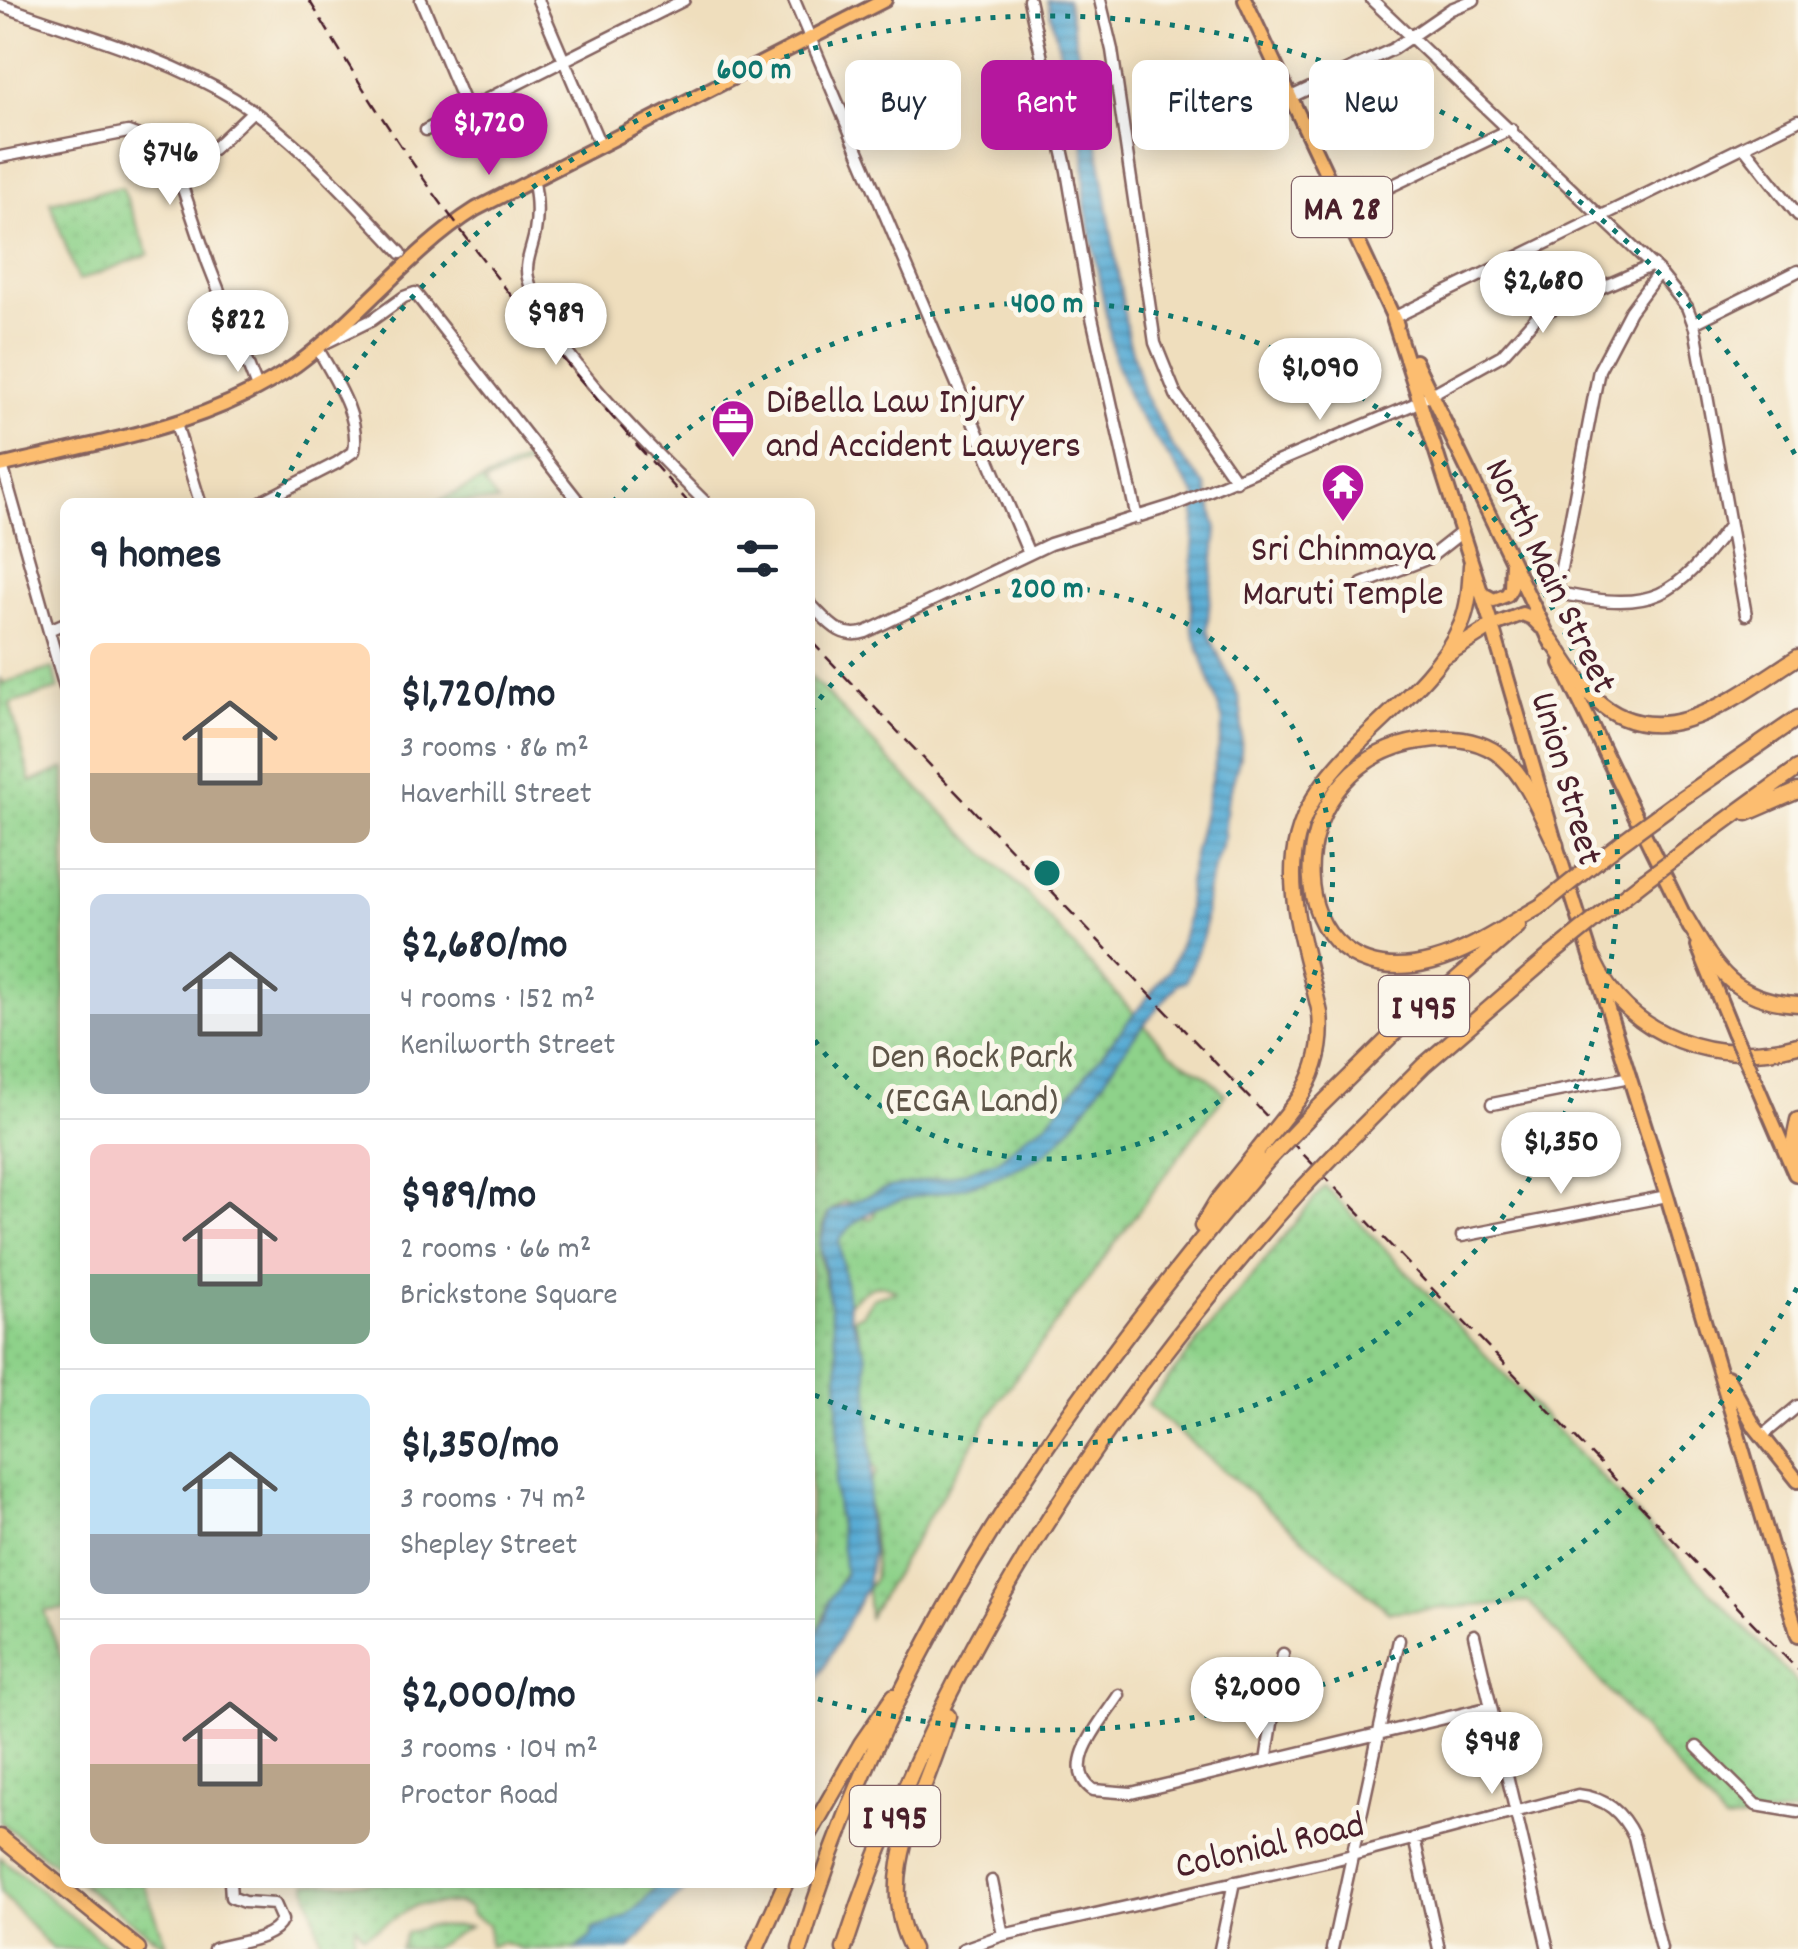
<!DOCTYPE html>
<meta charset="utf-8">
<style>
body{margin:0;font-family:Dekko,sans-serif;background:#f6f6f7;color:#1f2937;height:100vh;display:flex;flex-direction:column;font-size:38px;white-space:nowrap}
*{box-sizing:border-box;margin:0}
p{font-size:32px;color:#747a83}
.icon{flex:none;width:55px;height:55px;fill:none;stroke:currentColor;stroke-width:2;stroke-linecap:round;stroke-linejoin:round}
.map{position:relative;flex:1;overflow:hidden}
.side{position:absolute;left:60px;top:498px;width:755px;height:1390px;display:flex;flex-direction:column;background:#fff;border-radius:15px;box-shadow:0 5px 25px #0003}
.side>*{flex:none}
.banner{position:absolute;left:845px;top:60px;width:802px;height:90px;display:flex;gap:20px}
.price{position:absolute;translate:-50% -85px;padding:0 22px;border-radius:35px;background:#fff;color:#222;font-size:32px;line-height:65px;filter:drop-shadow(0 2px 5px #0008)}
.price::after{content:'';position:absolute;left:50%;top:60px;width:30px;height:22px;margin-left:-15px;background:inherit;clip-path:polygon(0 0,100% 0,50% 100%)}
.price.selected{background:#b5179e;color:#fff}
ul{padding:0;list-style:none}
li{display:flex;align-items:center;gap:30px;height:250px;padding:0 30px}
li+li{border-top:2px solid #e0e1e3}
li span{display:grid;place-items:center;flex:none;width:280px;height:200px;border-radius:15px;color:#555}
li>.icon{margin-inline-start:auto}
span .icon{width:120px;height:120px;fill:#fffc;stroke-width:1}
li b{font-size:42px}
h2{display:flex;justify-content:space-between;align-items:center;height:120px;padding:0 30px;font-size:42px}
.pill{padding:0 35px;border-radius:15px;background:#fff;box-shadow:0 5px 25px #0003;font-size:35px;line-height:90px}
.pill.selected{background:#b5179e;color:#fff}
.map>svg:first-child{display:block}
.grass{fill:#8ed28a;stroke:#6c785a;stroke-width:2.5}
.park{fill:url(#park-dots);stroke:#6c785a;stroke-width:2.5}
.water{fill:url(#water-rules);stroke:#516680;stroke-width:2.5}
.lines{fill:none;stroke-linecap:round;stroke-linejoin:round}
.minor-casing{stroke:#84625e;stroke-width:15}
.major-casing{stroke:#84625e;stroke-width:18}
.highway-casing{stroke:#84625e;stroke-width:19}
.minor{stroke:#fff;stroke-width:10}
.major{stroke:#fcbd6f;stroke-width:12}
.highway{stroke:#fcbd6f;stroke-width:14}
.rail{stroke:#4a1f2b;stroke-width:2.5;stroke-dasharray:15 8;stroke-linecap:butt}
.major-bridge-casing{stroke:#84625e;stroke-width:18;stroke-linecap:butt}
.highway-bridge-casing{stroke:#84625e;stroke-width:19;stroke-linecap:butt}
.major-bridge{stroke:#fcbd6f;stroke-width:12}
.highway-bridge{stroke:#fcbd6f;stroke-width:14}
.ring{fill:none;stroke:#0f766e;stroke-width:5;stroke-dasharray:5 10}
.labels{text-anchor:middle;stroke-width:10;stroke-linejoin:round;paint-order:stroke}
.shield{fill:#fbf7ec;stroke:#7f6065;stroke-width:2.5}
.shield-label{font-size:35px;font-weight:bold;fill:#4a1f2b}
.poi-label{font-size:38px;fill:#4a1f2b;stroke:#fbf7ec;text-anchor:start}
.street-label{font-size:38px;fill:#4a1f2b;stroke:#fbf7ec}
.park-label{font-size:38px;fill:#5e5548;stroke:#fbf7ec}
.centre{fill:#0f766e;stroke:#fbf7ec;stroke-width:5}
.ring-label{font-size:30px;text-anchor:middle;font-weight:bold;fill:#0f766e;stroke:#fbf7ec;stroke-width:10;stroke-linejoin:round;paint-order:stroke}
</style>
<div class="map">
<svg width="1798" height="1949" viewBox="0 0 1798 1949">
<defs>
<pattern id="park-dots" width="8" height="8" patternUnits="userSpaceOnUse" patternTransform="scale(2.5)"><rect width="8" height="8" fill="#8ed28a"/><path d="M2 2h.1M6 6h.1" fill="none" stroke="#7cb477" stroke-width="1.8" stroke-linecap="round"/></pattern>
<pattern id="water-rules" width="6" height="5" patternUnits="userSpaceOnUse" patternTransform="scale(2.5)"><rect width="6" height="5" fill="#58acd4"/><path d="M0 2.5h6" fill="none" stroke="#4b8bac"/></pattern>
</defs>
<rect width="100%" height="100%" fill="#fbf7ec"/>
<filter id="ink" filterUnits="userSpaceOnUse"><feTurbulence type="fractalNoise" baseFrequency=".01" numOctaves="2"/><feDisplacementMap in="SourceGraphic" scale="20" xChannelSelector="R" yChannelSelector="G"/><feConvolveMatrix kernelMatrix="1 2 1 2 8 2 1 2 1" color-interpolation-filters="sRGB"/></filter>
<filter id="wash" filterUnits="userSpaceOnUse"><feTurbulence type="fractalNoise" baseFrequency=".0048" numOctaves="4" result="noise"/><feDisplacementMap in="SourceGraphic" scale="40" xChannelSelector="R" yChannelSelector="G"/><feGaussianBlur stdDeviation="2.25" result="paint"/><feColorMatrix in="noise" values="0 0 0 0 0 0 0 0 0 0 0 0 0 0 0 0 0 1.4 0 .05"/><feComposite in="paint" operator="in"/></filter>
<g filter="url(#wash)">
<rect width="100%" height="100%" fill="#efdebd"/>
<path class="grass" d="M0,1857L111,1949H52L0,1892Z"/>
<path class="park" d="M122,187L149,254L78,281L50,202Z
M532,457L535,461L484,483L498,502H437Z
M53,668L59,689L10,704L31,782L65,768V1609L44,1611L65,1667V1872L0,1822V677L3,683Z
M810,676L893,764L1022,889L1170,1053L1208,1077L1225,1094L998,1402L869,1617L867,1589L874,1579L875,1565L867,1490L876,1471L868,1455L866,1372L860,1338L853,1318L862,1314L874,1297L896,1291C874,1277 863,1292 847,1305L835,1243L856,1219L872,1218L877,1207L844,1201L828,1213C806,1258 838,1305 838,1350C839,1389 838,1428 838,1467L834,1485L845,1570L810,1647Z
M1325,1186L1798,1684V1812L1725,1822L1529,1602L1389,1612L1147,1405Z
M79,1883H144L167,1947Z
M306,1883H657C645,1905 620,1926 593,1928L592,1936L577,1949H522L502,1942L490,1946L488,1924L471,1915L470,1908L459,1903L417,1905L364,1936L355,1925L354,1940L343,1949H323Z
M427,1926L469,1927L431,1949H400L406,1933Z"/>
<path class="water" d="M1047,0H1067L1098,147L1128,337L1144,394L1174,449L1206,486L1217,529L1207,630L1239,698L1242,716L1241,753L1227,803L1224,837L1207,889L1204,932L1186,982L1178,984C1162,1004 1144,1023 1129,1043C1106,1075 1076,1130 1045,1153C1029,1164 1008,1172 990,1179C938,1200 874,1189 839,1241L850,1315L866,1355L872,1462L867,1513L872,1552L867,1586L810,1694V1646L825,1617L829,1600L845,1574L834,1485L838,1467V1359L820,1243L829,1212L890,1187L951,1176L998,1161L1025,1136L1047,1123L1170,969C1184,940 1191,914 1188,882L1221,737L1223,721L1192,628L1191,586L1196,496L1132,406L1114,357L1085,204L1084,148Z
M659,1882L694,1883L666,1907L630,1949H576L592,1936V1929C620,1924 643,1906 659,1882Z"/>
</g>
<g filter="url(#ink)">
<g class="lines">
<g class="minor-casing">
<path id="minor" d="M421,0L467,110
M538,0L600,145
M794,0L1029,554
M1029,0L1067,171L1091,313L1137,518
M1100,0L1112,50L1155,343L1176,395L1236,481
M1372,0L1659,272L1630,311L1599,370L1557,589L1563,594C1654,612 1674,598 1729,526
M0,5C77,33 163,55 233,98C290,132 355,203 401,253
M1291,97L1393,49L1451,9L1474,0
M426,130L684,0
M1744,147L1798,215
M0,157L128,132L147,139L161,149L177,171L208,263L257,388
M177,171L213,149L253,111
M533,178C537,196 538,215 535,232C533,247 524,263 528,278C544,347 654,451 705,502
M1343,209L1511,129
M1659,272L1687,307L1695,328L1746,615
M1393,318L1798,120
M1694,323L1798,271
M176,424L200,502
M2,465L65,688
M261,502L337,463L354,451C361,416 333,377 317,347L372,320L404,297L415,293L579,502
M1362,584L1429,558L1462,532
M810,604C827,620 840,641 866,632L1050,544L1175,505L1412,405L1502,355L1538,315L1653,265
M49,630L65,623
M1492,1104L1630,1077
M1462,1236L1667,1196
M1762,1436L1798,1406
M1474,1635L1548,1949
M1119,1695C1104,1719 1059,1766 1093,1790L1131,1793L1491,1707
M1697,1747L1756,1805L1798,1812
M1266,1761L1283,1654
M1414,1838L1439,1949
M992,1881L1003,1935
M214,1949C235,1942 273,1941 282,1920L275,1904L244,1902L231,1897L230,1882
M963,1949L1003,1935L1333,1860L1578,1795C1606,1798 1622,1812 1634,1837L1661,1949
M1220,1949L1234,1882
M1332,1949L1399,1640"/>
</g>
<g class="major-casing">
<path id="major" d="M1245,0L1397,325
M1393,318L1492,626L1556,845L1667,1196L1798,1636
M1415,361L1552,644
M0,466C102,441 208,427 296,365C360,318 408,252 476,209L885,0
M1481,593L1494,600L1507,595L1511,588L1512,562
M1492,626L1522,614L1532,618L1541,627
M1561,663L1690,928
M1698,946L1733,1032
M1753,1076L1795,1174
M1727,1377L1755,1427L1798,1481"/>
</g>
<g class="highway-casing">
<path id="highway" d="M1549,637C1564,657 1577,682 1595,699C1661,761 1739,694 1798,657
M1446,655L1492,626
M1672,805L1798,718
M1747,813L1798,791
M1684,851L1798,768
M1597,861L1623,841
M1613,905L1645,880
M1541,906C1507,925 1471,951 1433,961C1273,1003 1271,764 1420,741C1508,727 1524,780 1556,845
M1686,918C1716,969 1733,1001 1798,1004
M1593,960C1629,1039 1718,1067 1798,1045
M1298,1100C1316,1074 1323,1044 1320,1013C1309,963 1288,907 1294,856C1305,755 1423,711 1461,625C1469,606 1470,585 1471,565
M1313,1113L1391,1036L1518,926
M1798,1120L1794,1140L1798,1174
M1341,1148L1424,1065L1551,955
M1202,1226L1217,1201L1259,1149
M810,1833L861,1744L894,1696
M0,1837L138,1949
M756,1949L786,1882
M800,1949C886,1653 1070,1391 1268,1160
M844,1949C934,1669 1102,1410 1298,1193
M912,1949C871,1873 929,1790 948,1716"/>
</g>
<use href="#minor" class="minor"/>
<use href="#major" class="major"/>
<use href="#highway" class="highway"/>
<path class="rail" d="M309,0C333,39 356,78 381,116C471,254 578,381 688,502
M810,640L1798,1670"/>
<g class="major-bridge-casing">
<path id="major-bridge" d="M1733,1032L1753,1076"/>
</g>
<g class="highway-bridge-casing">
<path id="highway-bridge" d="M1623,841L1672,805
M1645,880L1684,851
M1541,906L1597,861
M1551,955L1613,905
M1259,1149L1298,1100
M1268,1160L1313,1113
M1298,1193L1341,1148"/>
</g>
<use href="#major-bridge" class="major-bridge"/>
<use href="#highway-bridge" class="highway-bridge"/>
</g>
</g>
<g class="ring">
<path d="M811 711A286 286 0 1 1 811 1035"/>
<path d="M613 502A571 571 0 1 1 810 1393"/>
<path d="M1797 1288A857 857 0 0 1 811 1697M277 497A857 857 0 0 1 1797 458"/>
</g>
<defs>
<g id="office-pin" transform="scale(2.25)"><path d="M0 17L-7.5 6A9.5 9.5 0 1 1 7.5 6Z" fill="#b5179e" stroke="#fbf7ec"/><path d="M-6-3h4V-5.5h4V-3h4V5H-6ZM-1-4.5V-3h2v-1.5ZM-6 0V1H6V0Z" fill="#fff"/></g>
<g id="temple-pin" transform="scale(2.25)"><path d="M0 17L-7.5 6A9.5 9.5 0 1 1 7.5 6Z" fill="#b5179e" stroke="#fbf7ec"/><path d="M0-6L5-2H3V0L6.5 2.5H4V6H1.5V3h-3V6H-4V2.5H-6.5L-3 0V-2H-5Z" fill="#fff"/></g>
</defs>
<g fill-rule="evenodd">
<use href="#office-pin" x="733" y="421"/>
<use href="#temple-pin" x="1343" y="485"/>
</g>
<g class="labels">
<g class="shield">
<rect x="1292" y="177" width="100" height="60" rx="8"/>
<rect x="1379" y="976" width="90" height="60" rx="8"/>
<rect x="850" y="1786" width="90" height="60" rx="8"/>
</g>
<g class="shield-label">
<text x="1342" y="219">MA 28</text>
<text x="1424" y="1018">I 495</text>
<text x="895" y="1828">I 495</text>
</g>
<g class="poi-label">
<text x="766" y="412">DiBella Law Injury<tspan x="766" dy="44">and Accident Lawyers</tspan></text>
<text x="1343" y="560" text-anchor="middle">Sri Chinmaya<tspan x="1343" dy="44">Maruti Temple</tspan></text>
</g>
<g class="street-label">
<text transform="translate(1553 575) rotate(64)" y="13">North Main Street</text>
<text transform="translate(1569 778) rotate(74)" y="13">Union Street</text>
<text transform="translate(1269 1843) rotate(-13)" y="13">Colonial Road</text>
</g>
<g class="park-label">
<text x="972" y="1067">Den Rock Park<tspan x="972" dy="44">(ECGA Land)</tspan></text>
</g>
</g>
<circle cx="1047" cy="873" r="15" class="centre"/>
<g class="ring-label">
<text x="754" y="78">600 m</text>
<text x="1047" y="312">400 m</text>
<text x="1047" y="597">200 m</text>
</g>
</svg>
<b class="price selected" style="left:489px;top:178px">$1,720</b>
<b class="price" style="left:170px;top:208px">$746</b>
<b class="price" style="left:1543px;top:336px">$2,680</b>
<b class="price" style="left:556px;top:368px">$989</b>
<b class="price" style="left:238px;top:375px">$822</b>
<b class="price" style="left:1320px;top:423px">$1,090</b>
<b class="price" style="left:1561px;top:1197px">$1,350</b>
<b class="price" style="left:1257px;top:1742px">$2,000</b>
<b class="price" style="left:1492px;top:1797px">$948</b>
<div class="banner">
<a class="pill">Buy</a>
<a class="pill selected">Rent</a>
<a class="pill">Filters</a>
<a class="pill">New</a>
</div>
<section class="side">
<h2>9 homes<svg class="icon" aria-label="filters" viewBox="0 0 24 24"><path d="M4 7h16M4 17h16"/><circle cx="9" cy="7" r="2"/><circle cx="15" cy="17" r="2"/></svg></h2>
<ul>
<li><span style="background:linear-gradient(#ffd9b3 65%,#b9a48a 0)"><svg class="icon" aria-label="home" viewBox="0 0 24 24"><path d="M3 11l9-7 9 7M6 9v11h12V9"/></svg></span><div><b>$1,720/mo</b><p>3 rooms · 86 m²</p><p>Haverhill Street</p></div></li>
<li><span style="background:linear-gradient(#c9d6e8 60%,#9aa5b1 0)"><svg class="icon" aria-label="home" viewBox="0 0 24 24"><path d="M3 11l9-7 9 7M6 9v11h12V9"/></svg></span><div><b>$2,680/mo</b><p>4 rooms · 152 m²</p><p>Kenilworth Street</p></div></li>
<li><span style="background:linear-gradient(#f6c9c9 65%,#7fa58c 0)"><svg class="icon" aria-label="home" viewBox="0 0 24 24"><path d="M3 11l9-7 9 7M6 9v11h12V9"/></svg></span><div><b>$989/mo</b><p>2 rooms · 66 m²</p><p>Brickstone Square</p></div></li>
<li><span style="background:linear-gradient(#bfe0f5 70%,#9aa5b1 0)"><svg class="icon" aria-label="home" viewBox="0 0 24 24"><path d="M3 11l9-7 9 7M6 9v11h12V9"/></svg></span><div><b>$1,350/mo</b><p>3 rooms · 74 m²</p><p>Shepley Street</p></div></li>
<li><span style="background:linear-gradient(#f6c9c9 60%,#b9a48a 0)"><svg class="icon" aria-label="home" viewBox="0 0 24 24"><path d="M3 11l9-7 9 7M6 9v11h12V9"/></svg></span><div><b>$2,000/mo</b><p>3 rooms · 104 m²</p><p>Proctor Road</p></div></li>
</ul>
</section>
</div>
